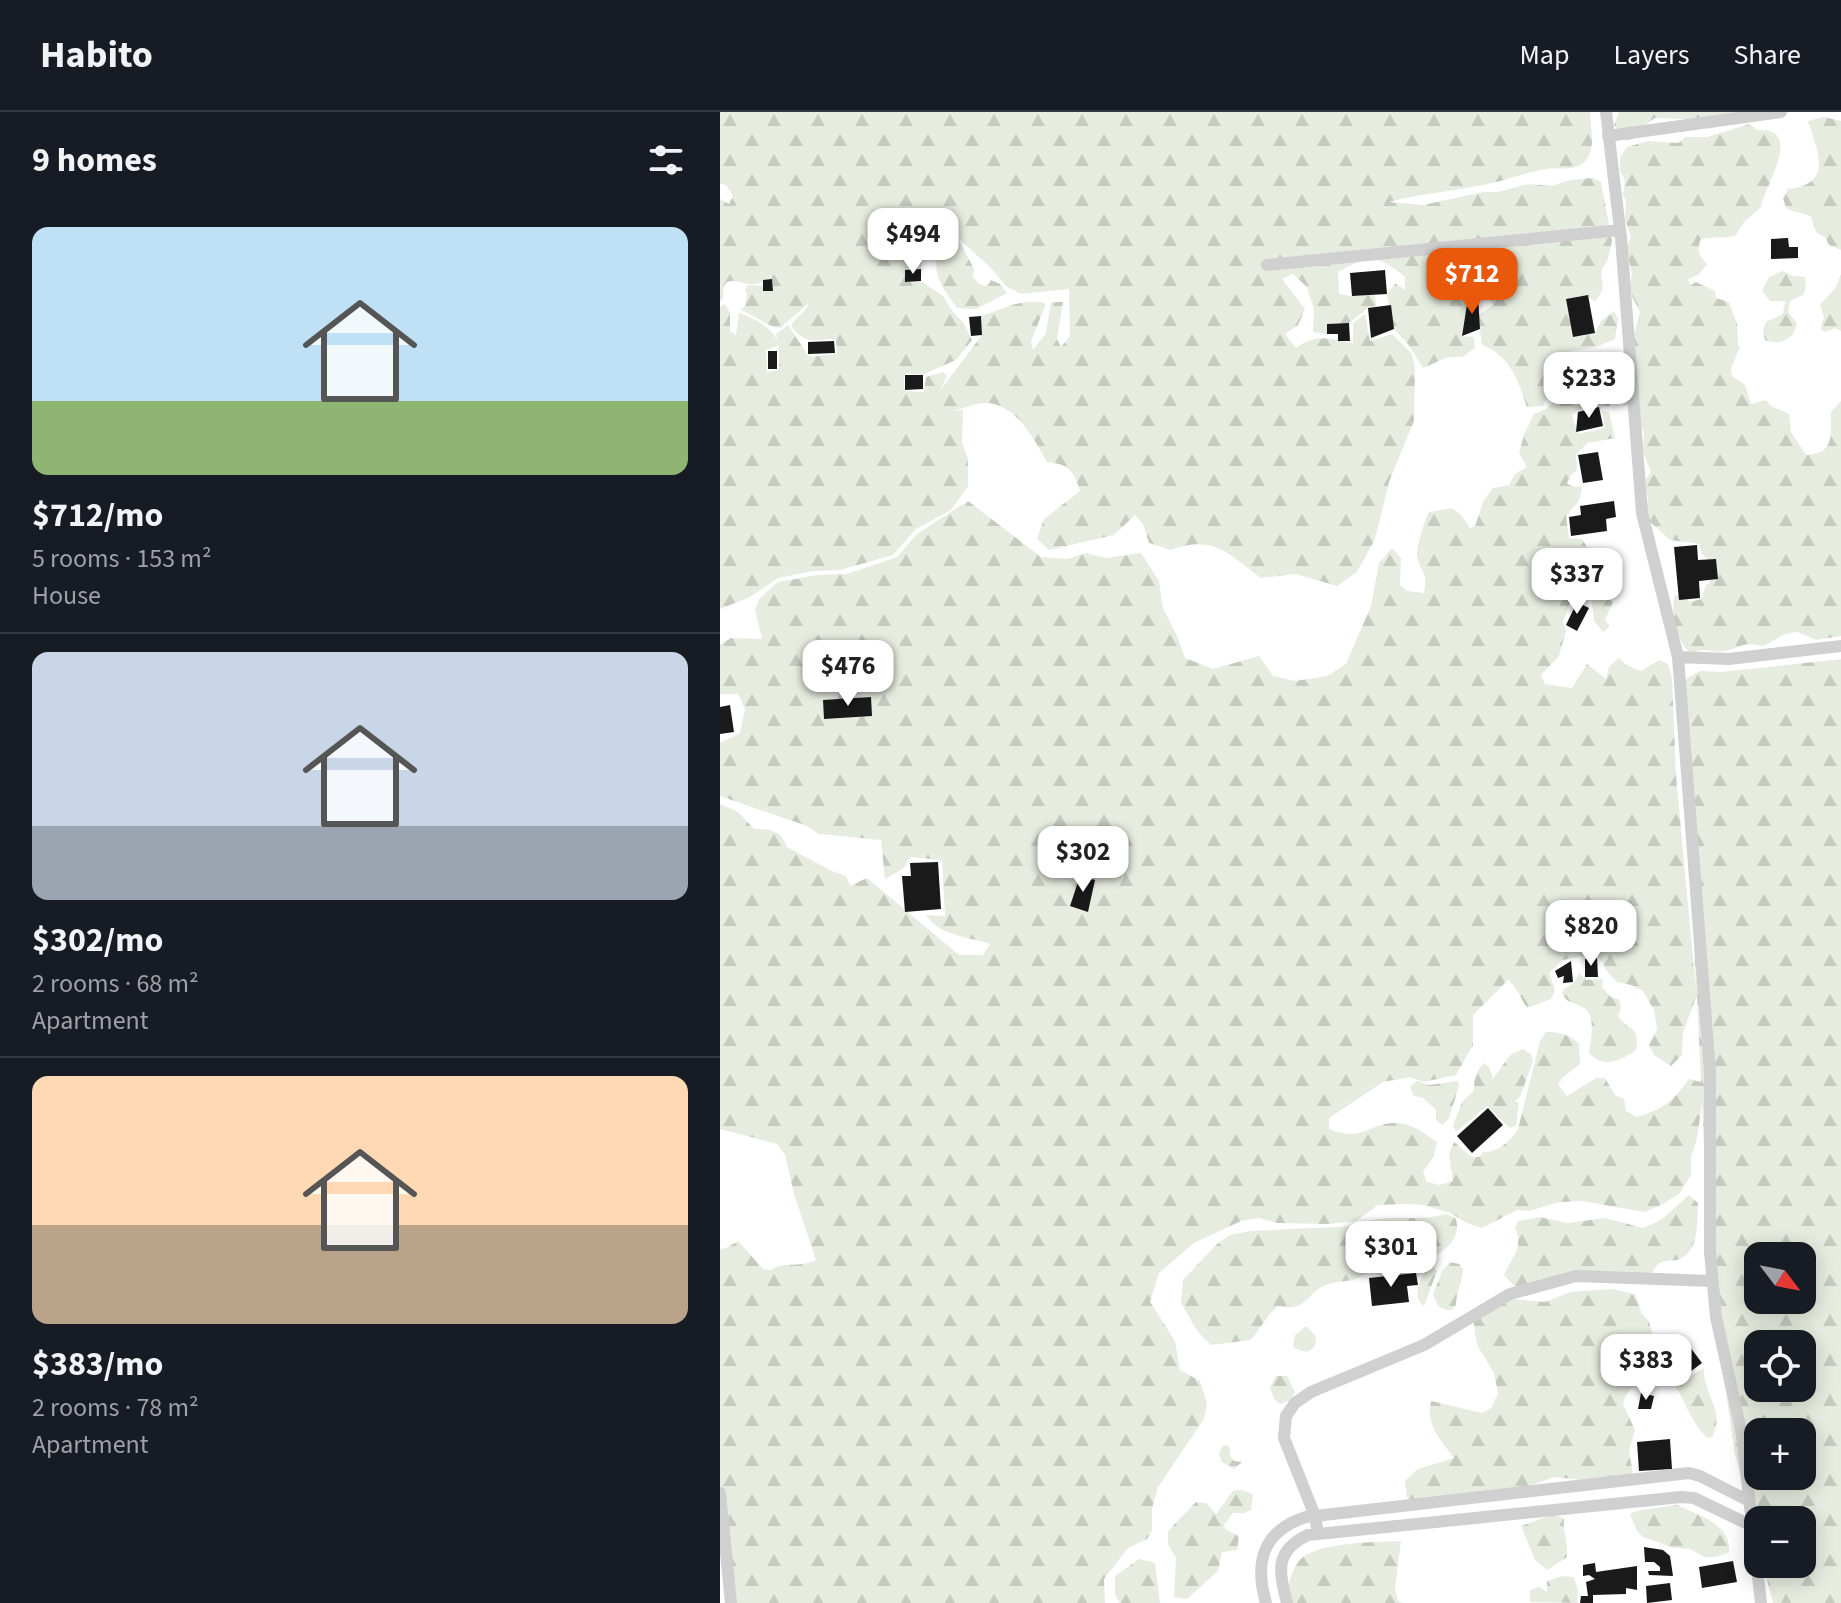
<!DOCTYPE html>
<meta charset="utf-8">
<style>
body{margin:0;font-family:"Source Sans 3",sans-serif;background:#242831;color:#f1f3f6;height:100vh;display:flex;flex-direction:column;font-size:30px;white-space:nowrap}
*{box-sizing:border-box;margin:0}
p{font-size:26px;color:#9ea1a6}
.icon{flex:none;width:44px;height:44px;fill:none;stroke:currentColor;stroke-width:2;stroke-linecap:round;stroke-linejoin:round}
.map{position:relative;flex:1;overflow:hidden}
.sheet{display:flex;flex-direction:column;background:#171b24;width:720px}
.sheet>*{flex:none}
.needle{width:52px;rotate:122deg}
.fabs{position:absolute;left:1024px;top:1130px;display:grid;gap:16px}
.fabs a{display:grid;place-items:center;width:72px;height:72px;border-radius:16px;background:#171b24;box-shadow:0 4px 20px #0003;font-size:40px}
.price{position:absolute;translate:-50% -68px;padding:0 18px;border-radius:16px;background:#fff;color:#222;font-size:26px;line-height:52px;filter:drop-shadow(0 2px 4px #0008)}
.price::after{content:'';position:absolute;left:50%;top:48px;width:24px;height:18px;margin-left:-12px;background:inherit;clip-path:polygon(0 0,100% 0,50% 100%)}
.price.on{background:#ea580c;color:#fff}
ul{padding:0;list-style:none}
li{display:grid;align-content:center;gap:16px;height:424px;padding:0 32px}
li+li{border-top:2px solid #363941}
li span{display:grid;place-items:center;height:248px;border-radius:16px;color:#555}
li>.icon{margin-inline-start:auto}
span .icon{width:144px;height:144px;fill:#fffc;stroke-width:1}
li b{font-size:34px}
h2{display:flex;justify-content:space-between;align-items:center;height:96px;padding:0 32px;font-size:34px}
header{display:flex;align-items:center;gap:48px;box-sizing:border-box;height:112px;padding:0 40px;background:#171b24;border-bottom:2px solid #363941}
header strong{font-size:38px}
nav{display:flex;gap:44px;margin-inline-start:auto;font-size:28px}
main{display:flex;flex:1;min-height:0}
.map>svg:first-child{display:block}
.forest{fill:url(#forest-firs);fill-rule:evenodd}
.building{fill:#1a1a1a}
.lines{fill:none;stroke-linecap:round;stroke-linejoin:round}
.minor{stroke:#d0d0d0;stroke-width:12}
</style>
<header>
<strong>Habito</strong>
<nav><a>Map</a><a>Layers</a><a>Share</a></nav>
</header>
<main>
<section class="sheet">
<h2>9 homes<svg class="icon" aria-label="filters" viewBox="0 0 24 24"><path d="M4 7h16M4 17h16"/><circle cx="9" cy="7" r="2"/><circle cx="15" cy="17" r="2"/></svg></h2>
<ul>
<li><span style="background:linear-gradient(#bfe0f5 70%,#8fb573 0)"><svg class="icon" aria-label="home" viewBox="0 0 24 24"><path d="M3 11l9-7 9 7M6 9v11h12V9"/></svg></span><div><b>$712/mo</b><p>5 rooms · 153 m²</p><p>House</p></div></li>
<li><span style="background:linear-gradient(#c9d6e8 70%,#9aa5b1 0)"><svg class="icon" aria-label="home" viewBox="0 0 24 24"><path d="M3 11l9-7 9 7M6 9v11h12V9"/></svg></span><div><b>$302/mo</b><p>2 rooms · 68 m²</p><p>Apartment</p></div></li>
<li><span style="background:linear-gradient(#ffd9b3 60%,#b9a48a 0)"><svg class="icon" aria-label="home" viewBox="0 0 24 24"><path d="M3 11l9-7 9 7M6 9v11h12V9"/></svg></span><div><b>$383/mo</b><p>2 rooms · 78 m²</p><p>Apartment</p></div></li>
</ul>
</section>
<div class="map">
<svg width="1121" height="1491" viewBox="0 0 1121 1491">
<defs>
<pattern id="forest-firs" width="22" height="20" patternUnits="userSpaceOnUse" patternTransform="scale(2)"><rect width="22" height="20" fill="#e6ecdf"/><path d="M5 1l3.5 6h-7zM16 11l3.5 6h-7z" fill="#c6cbc0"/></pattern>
</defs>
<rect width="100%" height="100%" fill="#fff"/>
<path class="forest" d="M0,0H870C870,18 878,39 862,52C852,59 837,55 826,57C807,60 790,67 772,71C738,79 702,81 669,90L703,93L763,80H778L808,72L832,74L850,68L872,66L881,70L892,129L888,147L881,159L883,177L875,190L867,183L846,188L854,225L875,221L881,209L894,199L898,207L895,227L876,235L848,240C833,260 834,273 823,294L807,295C798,269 791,244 762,233L758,203L773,193L762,172L761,146L742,147L743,173L748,186L742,224L754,225L755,236L742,245H728L703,256L688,232L674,217L667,182L676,171L685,178V165C659,142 648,143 618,160L619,182L632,184L655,183L656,195L648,196L629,211L607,212V222L593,220L594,198L587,175L573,162L562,167L585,197L578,213L565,222L576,236C598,220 608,228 633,231V211L645,202L650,229L672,222L692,242L695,257L694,309L669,370L655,427L637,460L617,474L576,462L541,466C509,442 493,422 451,438L429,431L423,412L415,403L394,423L329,438L317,427L324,407L360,379C354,359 349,352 327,350C314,327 296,291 265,291C256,291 243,296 234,299L243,298L242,331L248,346V374L231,398L196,417L173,443L120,458L93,459L58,466L30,485L0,497V195L5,192L10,201V219L16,223L19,201C35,207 50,213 58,230L56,222L68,213L89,245L117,242L116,227C93,228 86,233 71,214C76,204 85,201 89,191L60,216C45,214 34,202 20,198L25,194L27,183L25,178L28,173L43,174L44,179H53L52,168C43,168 43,172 34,172C17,173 2,158 3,187L0,189V87L9,92L13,84L6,73L0,72ZM216,119L237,125L271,156L286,174L301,182L349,177L350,224L341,235L337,227L343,190H331L326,221L313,238L311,229L326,192C306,184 281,198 261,204L262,223L219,280L227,264L223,260L206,265L204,280L184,279V261L202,263L236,248L252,228L243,210L233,200L223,184L202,170H186L185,158L201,157L207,126ZM59,233V258L47,260L46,238Z
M899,0H1020L1010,11L988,17L963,7L935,6L922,15L917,25L906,29L894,13Z
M1104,5L1121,9V138L1109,133L1105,125L1097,121C1094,117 1093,107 1090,104C1088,102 1073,100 1066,96L1063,86L1068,77C1115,72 1097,39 1088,9Z
M1030,12L1037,18C1085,15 1045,73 1041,95L1024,110L1015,124C1003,127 994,124 981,127C976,139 979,143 987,152L979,162L967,168L971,173L976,170L995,179L996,186L1009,190L1017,212L1018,233L1020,235L1011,256L1012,264L1025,273L1031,292L1046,288L1051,294L1069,302L1071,320L1086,343C1115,342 1111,322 1111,300L1121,289V524L1096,528L1078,520L1065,522L1044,534C1018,529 1024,536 1004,539C989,541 988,535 970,541C956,529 950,500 955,483H963L970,490L981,487L986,473L989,472L992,451L982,442L979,432L950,428L930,410L926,399L928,386L926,376V367L931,360L923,340L924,320L910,294H905L897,287L902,278L917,279L912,231L920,200L912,184L910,173L912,161L906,137L911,125L905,107L906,88L903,84L905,68L900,59V45L907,35L928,29L958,31L966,25H987Z
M230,126L239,128L254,157L253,165L259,172L267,174L271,168L280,172L287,181L256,197L237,196C220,173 210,159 220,131Z
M1063,159L1073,164L1085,165L1086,176L1083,183L1070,189L1068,200L1077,211C1075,227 1060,234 1045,228L1043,218L1046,210L1063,202L1065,189H1050L1042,179L1049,165Z
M1121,162V219L1115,216L1106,220L1101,218V213L1104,206L1100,193L1116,175Z
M863,243L888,246L892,269L897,274L889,295C876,292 862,294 852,303L858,322L885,316L882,299L889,300L895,326L868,331L856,342L857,358L850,364L847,372L855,375L862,374C860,393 856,391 846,404L849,426L862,427L869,438L865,451L871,455L898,458V469L885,485L893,490L885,508L890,514L883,520L874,509L871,481L860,478L853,482L843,510L846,518L839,544L821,563L825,572L852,576L867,552L886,567L889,555L899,546L906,553L921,559L939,548L948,552L952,567L956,664L976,879L965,611L964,573L967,566L980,559L1002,560L1121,547V1491H1053L1043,1452H1082V1408H1038V1431L1015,1342L990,1173L982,991L977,1026L971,1045V1063L960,1081L943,1092L924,1100L862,1089L840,1090L809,1099L797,1098L762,1116L747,1111L730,1101L704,1093L687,1092L658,1093L636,1109L607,1112L557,1111L539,1106L521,1109L474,1131L439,1161L430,1190L455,1229L460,1258L480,1269L487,1291L484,1307L438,1375L432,1396V1419L427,1427L408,1436L384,1467L385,1491H16L0,1372V1137L6,1136L18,1129L43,1157L50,1158C65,1149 82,1156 96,1148L74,1082L65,1043L57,1032L0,1017V692L18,700L34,717C51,717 61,718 67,735L112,759L126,764L130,774L147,766L239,843H263L270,832C247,824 221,825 206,803L225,804L222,748L190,745L184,756L165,767L161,728L99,722L87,714L0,684V631L20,621L25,597L18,582H0V533L11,526L42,527L35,498L39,487L58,470L98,463L127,462L177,445L197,422L248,389L321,445L348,447L366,441L386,446L421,441L439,469L443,496L457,524L465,546L493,557L539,544L553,564L575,569L607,564L626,552L651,494L659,451L672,436L681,446L680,473L687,479L704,481C708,458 701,462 697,444C696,437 705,407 709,400L732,396L741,403L750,416L755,414L764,388L773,376L789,373L795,362L807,355L799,341L804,323L814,302L826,297L837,286L854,284L862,266L850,254L853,246ZM863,844H878L889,862L897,870L911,873L923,879L934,898L937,918L929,933L934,943L951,954L962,943L963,920L977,883L981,970L969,967C952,990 945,996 917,1005L906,999L904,987L895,983L885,966H876L847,984L838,973L843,965L860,952L859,932C849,922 840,920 826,920L820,929L798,1017C790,1029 778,1041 763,1040L759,1045H752L734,1030L729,1042L733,1069L720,1073L707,1070L703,1060L714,1043L717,1030C705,1022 692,1011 677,1011C647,1010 646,1031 609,1017V1006L663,970L690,965L703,970L736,963L753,933V903L788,868C798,876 800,886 807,896L831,887L835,878L829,861L843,848ZM1038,1144H1082V1188H1038ZM1038,1232H1082V1276H1038ZM1038,1320H1082V1364H1038Z
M859,861L866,868L883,867L882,875L892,886L899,887L901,896L898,904C909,920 920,913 916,938C900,949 884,957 869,941C870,929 877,905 864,896C855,890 849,893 842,882L844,877L854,871Z
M803,937L811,942L813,949L800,985L795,989L799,991L796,1013L790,1016L767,994L736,1020L733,1014L742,990L754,978C754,966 756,960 764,951L769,955L773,967L790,943Z
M697,969L709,973L738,969L739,974L729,1006L722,1013L716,1007V998L703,986L694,984L690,975Z
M969,1083L978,1091C977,1106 979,1131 967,1142C953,1156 941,1139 931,1164H876L801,1181L784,1163C792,1145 804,1136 795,1116L798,1109L820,1105L848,1111L885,1106L923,1116L941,1108Z
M726,1102L735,1106C743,1121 728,1138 714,1144L708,1137L703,1120L696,1121L688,1117C677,1123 663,1127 650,1124L648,1119L635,1132L638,1146L644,1152L646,1161C630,1172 626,1167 609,1172C588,1177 587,1202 558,1194C546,1204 541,1216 531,1228L491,1233L478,1220L461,1191L463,1168L497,1132L510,1123L531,1119L636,1114L648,1119L649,1109C675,1102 700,1110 726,1102Z
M730,1150L739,1152L743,1157C743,1170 736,1180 736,1193L730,1199L719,1195L713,1183L722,1159Z
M711,1152L717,1159L704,1194C690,1183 701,1164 711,1152Z
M892,1177L915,1182L922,1202L929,1209L936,1237L928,1250L930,1267C914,1273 908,1275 903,1292L915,1318L909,1339L913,1361L910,1365L882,1370L834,1365L804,1376L694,1392L687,1385L685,1369L698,1357L734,1346C720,1326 706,1315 711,1289L762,1301L771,1296L778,1282L774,1261L757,1233L753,1207L792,1187L825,1190L850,1180Z
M586,1214L596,1224L595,1234L588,1240L578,1238L573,1234L575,1223Z
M984,1256C983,1284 1006,1297 992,1325L987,1326C970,1309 965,1286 950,1267L959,1270Z
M556,1264H567L575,1280L571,1288L560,1292L554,1287L550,1275Z
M503,1333L509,1334L510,1343L514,1349L522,1350L514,1357L502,1350L499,1342Z
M521,1378L533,1382L531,1398L524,1401H513L504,1413L505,1417L519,1424L517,1438L502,1440L498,1459L467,1487L454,1485L456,1446L448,1432V1419L476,1390L486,1391L496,1402L513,1379Z
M957,1393C978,1403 1012,1412 1009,1441L995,1445H984L970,1437L954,1436L923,1425L917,1419L910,1402C918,1397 946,1395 957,1393Z
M834,1402L844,1407C843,1421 848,1431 847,1445L827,1458L815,1448L801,1414Z
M681,1429L675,1477L678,1489L683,1491H568C568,1476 569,1462 579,1449C593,1430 658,1430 681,1429Z
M419,1447L435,1451L440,1491H400L395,1483V1464Z
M843,1464L854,1465L858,1478L857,1491L810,1490V1478L819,1475L827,1480V1469Z"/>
<path class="building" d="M1068,126L1069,135H1078V146L1051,147V127Z
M761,146L762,172L743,173L742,147Z
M201,157V169L185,170V158Z
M665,158L667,182L632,184L630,161Z
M52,167L53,179H43V168Z
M868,183L875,221L853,225L846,187Z
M758,184L760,217L742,224L748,186Z
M671,193L674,217L651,226L648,196Z
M261,204L262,223L251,224L249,205Z
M629,211L630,229H618V222H607V212Z
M114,229L115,241L88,242V230Z
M48,239H57V257H48Z
M185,263H203V277L185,278Z
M879,295L883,314L856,320L858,300Z
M878,340L883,368L863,371L858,343Z
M894,389L896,405L886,407L887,419L851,424L849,405L861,403L860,394Z
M977,433L978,448L996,447L998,467L979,469L980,486L959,488L954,435Z
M857,490L869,496L857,519L846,513Z
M151,585L152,604L104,607L103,588Z
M10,593L14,620L0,622V595Z
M218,750L221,797L185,800L182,764H191L190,751Z
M360,764L375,768L368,800L350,794Z
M877,846L878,865H865V847Z
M851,849L853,870L843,871L844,864L838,866L835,859Z
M768,996L783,1013L752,1041L737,1024Z
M696,1161L698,1173L687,1174L689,1190L652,1194L649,1166Z
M961,1223L982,1251L963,1265L942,1237Z
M921,1281L934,1284L931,1297H918Z
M950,1327L952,1357L919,1359L917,1330Z
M924,1435L943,1438L950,1444L953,1464L929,1463L928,1459H940V1455L934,1450H925Z
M1013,1449L1017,1470L982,1476L979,1455Z
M875,1451L876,1460L917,1454V1478L906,1476V1482L873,1483V1491H860L861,1484H868L866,1470L875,1467L869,1463L863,1464V1453Z
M950,1471L952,1488L927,1491L926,1474Z"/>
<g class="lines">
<path class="minor" d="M886,0L901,126L922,401L958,545L990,961V1140L996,1205L1022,1323L1041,1491
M888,24L1061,0
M547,153L900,118
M958,545L1009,547L1121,534
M0,1381L11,1491
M598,1422L595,1404L564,1326L566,1304L575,1291L591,1280L704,1233L790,1182L856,1164L992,1169
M546,1491C534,1449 543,1419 586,1405L969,1361L980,1364L1029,1389
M567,1491C559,1459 554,1439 588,1423L961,1385L974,1386L1032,1414"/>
</g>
</svg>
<div class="fabs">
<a><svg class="needle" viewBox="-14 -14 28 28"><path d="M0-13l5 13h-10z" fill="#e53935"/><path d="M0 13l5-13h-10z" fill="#9ea1a6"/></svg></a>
<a><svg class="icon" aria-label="locate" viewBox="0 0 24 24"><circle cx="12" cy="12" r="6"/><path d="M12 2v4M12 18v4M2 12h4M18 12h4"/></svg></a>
<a>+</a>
<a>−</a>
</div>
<b class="price" style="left:193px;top:164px">$494</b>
<b class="price on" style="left:752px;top:204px">$712</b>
<b class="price" style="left:869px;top:308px">$233</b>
<b class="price" style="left:857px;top:504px">$337</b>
<b class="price" style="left:128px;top:596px">$476</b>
<b class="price" style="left:363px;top:782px">$302</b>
<b class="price" style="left:871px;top:856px">$820</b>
<b class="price" style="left:671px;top:1177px">$301</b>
<b class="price" style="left:926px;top:1290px">$383</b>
</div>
</main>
